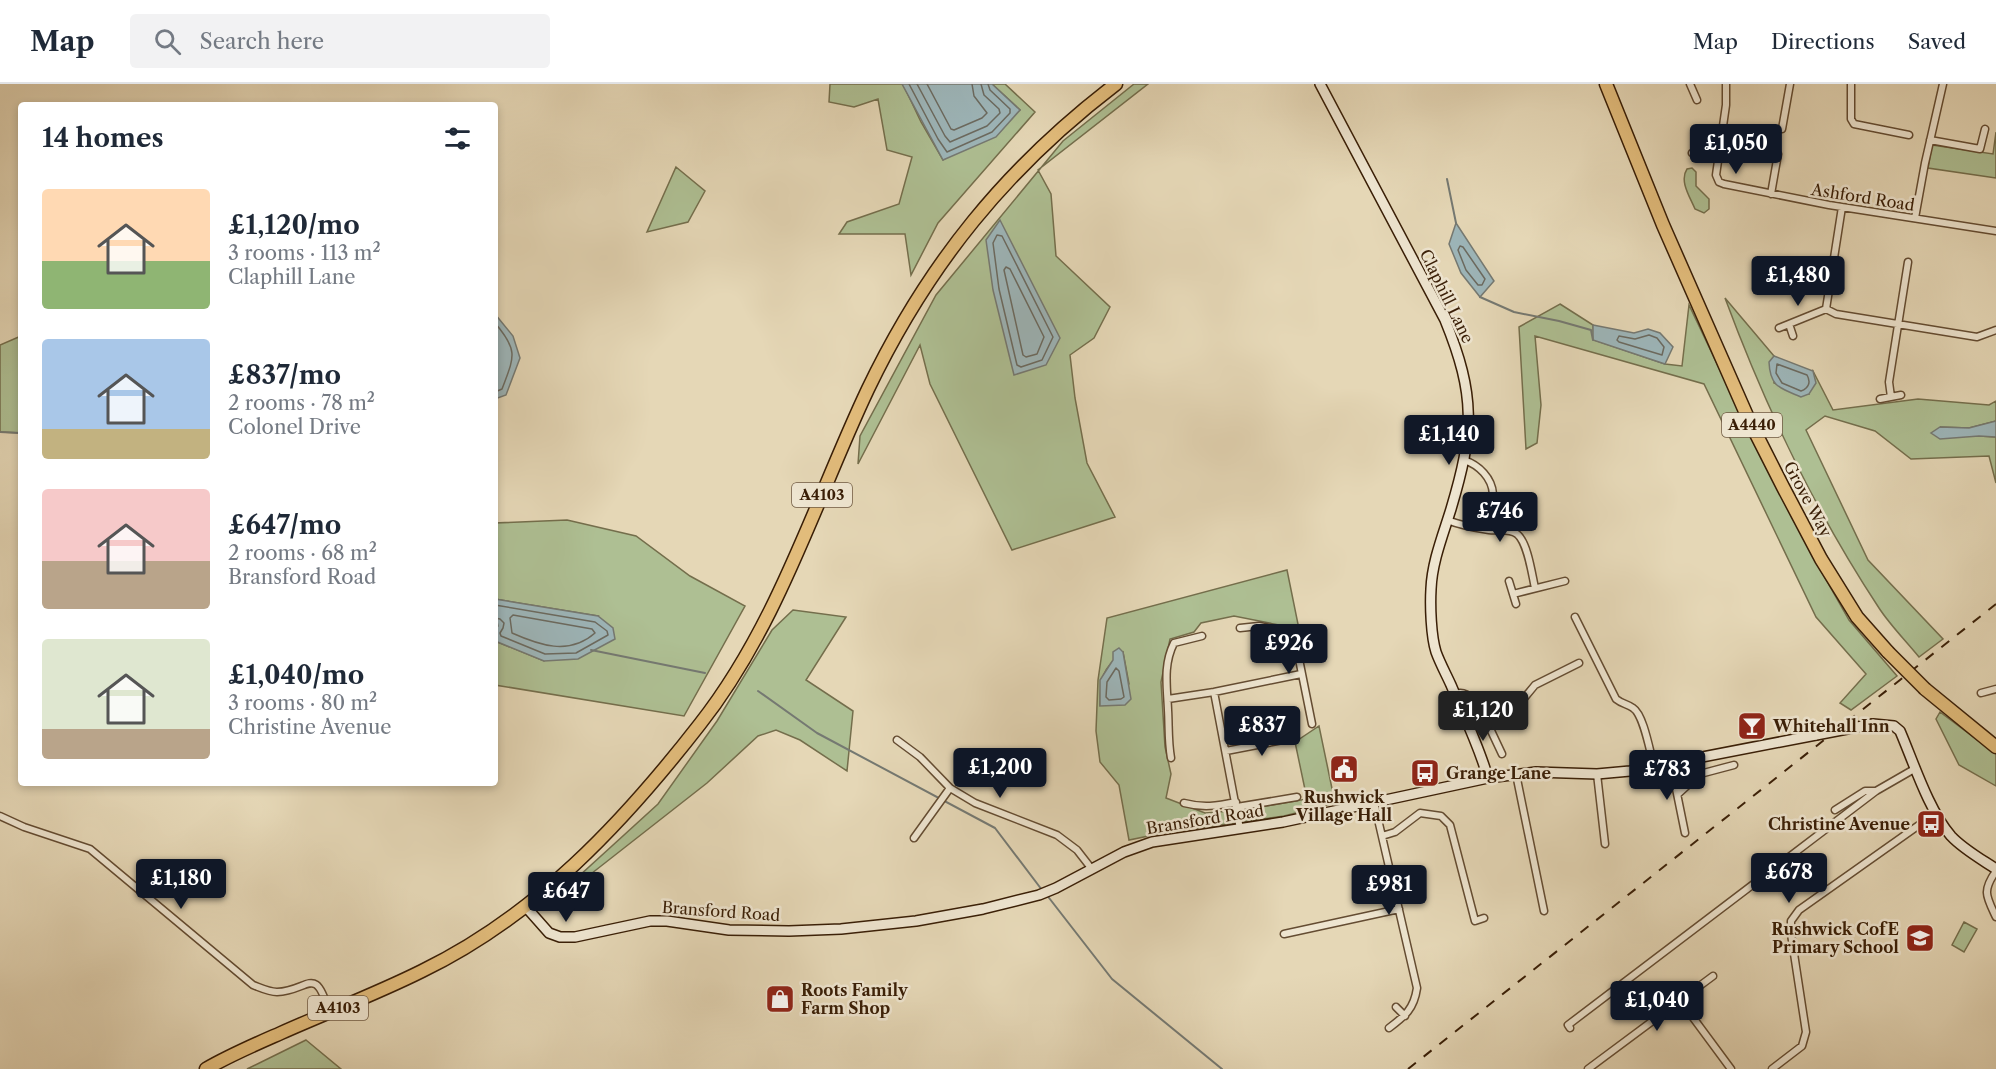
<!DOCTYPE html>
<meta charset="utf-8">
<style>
body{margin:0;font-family:"Libre Caslon Text",serif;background:#f2f2f3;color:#1f2937;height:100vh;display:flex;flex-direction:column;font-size:22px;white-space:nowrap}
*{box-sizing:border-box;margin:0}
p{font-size:20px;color:#747a83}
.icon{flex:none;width:33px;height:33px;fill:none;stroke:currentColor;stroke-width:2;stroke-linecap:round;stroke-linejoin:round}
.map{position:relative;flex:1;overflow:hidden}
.sheet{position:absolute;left:18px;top:18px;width:480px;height:684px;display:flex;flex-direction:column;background:#fff;border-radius:6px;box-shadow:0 3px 9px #0003}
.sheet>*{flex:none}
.price{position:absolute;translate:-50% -51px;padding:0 14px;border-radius:6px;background:#111827;color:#fff;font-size:20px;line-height:39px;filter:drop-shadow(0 2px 3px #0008)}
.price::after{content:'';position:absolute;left:50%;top:36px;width:18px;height:14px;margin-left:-9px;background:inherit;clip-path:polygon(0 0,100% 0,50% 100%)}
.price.current{background:#222;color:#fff}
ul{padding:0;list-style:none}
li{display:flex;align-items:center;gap:18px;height:150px;padding:0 24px}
li span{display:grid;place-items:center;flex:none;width:168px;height:120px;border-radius:6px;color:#555}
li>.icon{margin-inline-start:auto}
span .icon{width:72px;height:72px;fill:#fffc;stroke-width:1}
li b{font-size:26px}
h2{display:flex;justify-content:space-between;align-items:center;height:72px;padding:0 24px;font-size:26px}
header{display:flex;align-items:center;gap:36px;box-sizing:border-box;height:84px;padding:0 30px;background:#fff;border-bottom:2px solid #e0e1e3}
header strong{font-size:28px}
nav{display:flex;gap:33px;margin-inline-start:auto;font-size:21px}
.search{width:420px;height:54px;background:#f2f2f3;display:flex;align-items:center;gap:15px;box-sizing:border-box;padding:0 21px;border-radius:6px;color:#747a83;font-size:22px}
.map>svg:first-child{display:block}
.green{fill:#aebf93;stroke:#746e4c;stroke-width:1.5;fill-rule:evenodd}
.water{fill:#9db6ba;stroke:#757972;stroke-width:1.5}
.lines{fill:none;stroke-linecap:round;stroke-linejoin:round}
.shore{stroke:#6b6a60;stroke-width:1.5}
.stream{stroke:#757972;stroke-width:2}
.street-casing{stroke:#644c32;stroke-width:9}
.secondary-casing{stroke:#391e06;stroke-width:12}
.highway-casing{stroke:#391e06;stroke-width:15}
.street{stroke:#eee5d0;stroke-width:6}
.secondary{stroke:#eee5d0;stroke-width:9}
.highway{stroke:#e2bc7b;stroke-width:12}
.rail{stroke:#391e06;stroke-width:2;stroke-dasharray:10 10;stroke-linecap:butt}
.secondary-bridge-casing{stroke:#391e06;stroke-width:12;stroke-linecap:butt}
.highway-bridge-casing{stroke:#391e06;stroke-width:15;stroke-linecap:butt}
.secondary-bridge{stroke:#eee5d0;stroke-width:9}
.highway-bridge{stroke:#e2bc7b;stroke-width:12}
.labels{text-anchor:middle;stroke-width:5;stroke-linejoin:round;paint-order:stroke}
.shield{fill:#eee5d0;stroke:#6f5a43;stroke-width:1.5}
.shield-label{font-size:15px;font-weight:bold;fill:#391e06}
.street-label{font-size:16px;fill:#391e06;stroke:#eee5d0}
.poi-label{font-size:16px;font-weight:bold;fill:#391e06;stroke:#eee5d0;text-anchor:start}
</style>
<header>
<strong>Map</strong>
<div class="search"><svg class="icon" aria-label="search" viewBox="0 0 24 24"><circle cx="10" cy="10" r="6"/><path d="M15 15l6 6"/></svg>Search here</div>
<nav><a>Map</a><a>Directions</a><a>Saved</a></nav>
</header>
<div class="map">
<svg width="1996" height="985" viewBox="0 0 1996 985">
<rect width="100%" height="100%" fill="#e5d7b6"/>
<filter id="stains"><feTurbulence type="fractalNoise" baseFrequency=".00333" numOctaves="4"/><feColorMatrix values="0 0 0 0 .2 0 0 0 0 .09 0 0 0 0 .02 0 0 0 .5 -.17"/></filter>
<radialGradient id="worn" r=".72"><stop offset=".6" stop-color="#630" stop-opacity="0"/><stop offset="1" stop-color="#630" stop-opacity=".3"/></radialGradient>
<path class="green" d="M830,0H903L921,38L943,76L1020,26L992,0H1005L1035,28L938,139L911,191L905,150H839L847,138L899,120L912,73L887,66L878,15L854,23L829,18Z
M1134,0H1148L1038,86L1051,110L1056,172L1110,223L1094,254L1070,271L1075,314L1087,379L1115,433L1012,466L930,300L920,261L858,380L860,352L936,211L1063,57Z
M1996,48V94L1928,84L1932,61L1993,70Z
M676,83L705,107L688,138L647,148Z
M1692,84L1696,88V102L1709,115V125L1704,129L1695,125C1690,113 1679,97 1687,85Z
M1725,214L1774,272V299L1809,310L1813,287L1833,326L1918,315L1989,321L1996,317V337L1969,344L1940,343L1979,352L1996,353V399L1989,372L1911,375L1875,347L1825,332L1806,346L1868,476L1943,555L1919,573C1906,557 1890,541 1879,524C1815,427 1765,322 1725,214Z
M1560,220L1593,241L1594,256L1665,280L1682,282L1689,221L1738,324L1820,485L1849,536L1897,592L1851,626L1840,619L1866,590L1816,533L1704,300L1535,252L1541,321L1537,359L1526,365L1519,243Z
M21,252V349L0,348V261Z
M567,436L636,452L690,492L745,522L684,632L495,601V557L544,577L598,532L495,515V439Z
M1287,486L1299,545L1234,532L1201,539L1194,548L1170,555L1161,598L1165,663L1171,690L1166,714L1205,729L1244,726L1307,715L1295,658L1319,642L1335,719L1284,732L1163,749L1129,756L1119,701L1100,678L1096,647L1098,596L1107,534ZM1123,568L1129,600L1100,621C1100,596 1101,585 1123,568Z
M793,526L846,533L806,596L853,627L847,687L800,656L776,646L758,652L707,699L573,804L578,793L658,720L717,637L772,546Z
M1940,628L1996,670V702L1959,681L1936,635Z
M1964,838L1977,845L1964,868L1952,861Z
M306,956L341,985H247Z"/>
<path class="water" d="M902,0H992L1020,26L996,53L943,76Z
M1000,136L1060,254L1046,281L1014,291L993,206L986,156Z
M1456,139L1494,197L1480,213L1461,189L1449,160Z
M495,230L513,252L520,274L506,311L495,315Z
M1593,241L1634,249L1648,245L1660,249L1673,263L1665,280L1593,256Z
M1774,272L1813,287L1816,299L1809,310L1801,313C1780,304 1770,303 1769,278Z
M1996,337V353L1979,352L1940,355L1931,349L1940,343L1969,344Z
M495,515L598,532L613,544L615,555L578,575L544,577L495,557V545L498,542L495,528Z
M1119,564L1123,568L1131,615L1125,621L1100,622V596L1113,576V568Z"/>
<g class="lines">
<path class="shore" d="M909,0L938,55L947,68L992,48L1010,29V25L990,6L988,0
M917,0L945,52L950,58L987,42L1000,29L999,25L984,11L981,0
M927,0L951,45L954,46L982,34L987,29L974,12L972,0
M997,151L1002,152L1053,253L1042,276L1021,283L1017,281L999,205L993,159Z
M1460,162L1463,163L1485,195L1482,201H1478L1466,186L1458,166Z
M1006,183L1010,185L1044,253L1037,270L1026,273L1023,271L1004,186Z
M495,239C519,267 514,273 502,305L495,308
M1649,251L1657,254L1664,263L1662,271L1619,258L1617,256L1619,252L1635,255Z
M1777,280L1807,291C1811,298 1809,304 1801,307L1782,299L1776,289Z
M495,521L595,538L607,547L608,551L576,569L545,570L501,552L500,549L503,544L504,539L500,535L495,534
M513,531L592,545L595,549C569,572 539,561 512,549L510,534Z
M1116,584L1119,587L1124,613L1121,615L1109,616L1106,613L1107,598Z"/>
<path class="stream" d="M1447,95L1456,139
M1480,213L1514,228L1559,237L1591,246L1593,256
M0,348L21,349
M591,566L705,589
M758,607L817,649L995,744L1042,806
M1046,810L1112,895L1222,985"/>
<g class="street-casing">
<path id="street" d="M1690,0L1697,16
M1726,0V21L1716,91L1719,98L1724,100L1829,121L1996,147
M1851,0V35L1854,40L1909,51
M1782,45L1790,0
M1930,56L1980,65L1985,45
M1692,69L1704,65L1719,67
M1771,110L1778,70
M1915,134L1925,79L1943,0
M1826,225L1836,230L1977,253L1996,246
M1826,225L1842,123
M1789,240L1793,252
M1779,244L1826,225
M1891,313L1889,298L1908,178
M1880,315L1901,311
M1464,376C1479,381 1492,394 1493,410
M1447,436C1460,441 1475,444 1489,446C1498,447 1510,444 1517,450C1528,459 1532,491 1535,504
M1509,497L1516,520
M1513,510L1565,497
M1575,533L1616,615C1622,620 1628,620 1633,624C1644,631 1650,669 1654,682
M1240,544L1259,542L1290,548L1298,570L1312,640
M1214,608L1240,745
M1981,609L1996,605
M1455,610C1470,604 1480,625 1486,636L1521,618L1535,601L1579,579
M1168,615L1214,608L1301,590
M1486,636L1502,670
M897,656L920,673L950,704L975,719L1057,751L1077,766L1091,784
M1226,667L1293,654
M1171,674C1168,657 1169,642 1168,626C1167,602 1163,581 1174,559L1202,552
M1671,680L1685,749
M1516,690L1544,827
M1597,690L1605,760
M1678,710L1700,690L1734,681
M1374,718L1417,904C1414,925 1405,932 1389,944
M1184,719C1203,724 1217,722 1236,718
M1237,723L1297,713
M1835,726L1865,707H1876
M0,732L24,743L90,765L253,901C261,904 269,908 277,908C309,907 315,879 329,928
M1382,752L1395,748L1420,729L1441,732L1450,741L1475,837L1484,834
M914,754L950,704
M1996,787C1982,807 1986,812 1996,833
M1284,850L1399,825
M1680,916L1731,985
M1396,923L1405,932
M1570,944L1568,941L1876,707L1916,684
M1588,985L1713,892
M1772,985L1802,962L1806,948L1791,850V837L1799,826L1936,729"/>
</g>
<g class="secondary-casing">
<path id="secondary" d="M1320,0L1445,236C1476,312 1474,348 1451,425C1443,451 1432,478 1431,505C1430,522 1431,552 1436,568C1440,579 1446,590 1451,601C1464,632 1479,662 1488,694
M1873,640L1894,642L1900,647C1913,677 1929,727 1951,752C1963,765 1981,775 1996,785
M526,823L549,849L560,853H575L650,837H667L729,846L789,847L841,845L916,837L983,825L1039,811L1056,804L1124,768L1152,758L1283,738L1488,694L1536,688L1597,690L1630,687L1816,651"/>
</g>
<g class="highway-casing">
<path id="highway" d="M1606,0L1663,141L1748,334L1783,403L1821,475L1857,533L1888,568
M1925,605L1996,663
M206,985C230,971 256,960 281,949C328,928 376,910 422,887C536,832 623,739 700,640C778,541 815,417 868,305C928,180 1006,84 1116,0"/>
</g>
<use href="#street" class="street"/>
<use href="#secondary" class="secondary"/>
<use href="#highway" class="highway"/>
<path class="rail" d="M1408,985L1996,520"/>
<g class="secondary-bridge-casing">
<path id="secondary-bridge" d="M1816,651L1873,640"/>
</g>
<g class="highway-bridge-casing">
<path id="highway-bridge" d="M1888,568L1925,605"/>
</g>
<use href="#secondary-bridge" class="secondary-bridge"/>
<use href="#highway-bridge" class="highway-bridge"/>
</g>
<defs>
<g id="bar-square" transform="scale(1.5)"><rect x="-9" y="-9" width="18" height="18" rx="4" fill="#8f2418" stroke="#eee5d0"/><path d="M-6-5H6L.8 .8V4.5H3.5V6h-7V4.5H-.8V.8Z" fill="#fff"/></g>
<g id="civic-square" transform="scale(1.5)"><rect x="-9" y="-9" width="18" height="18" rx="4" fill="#8f2418" stroke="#eee5d0"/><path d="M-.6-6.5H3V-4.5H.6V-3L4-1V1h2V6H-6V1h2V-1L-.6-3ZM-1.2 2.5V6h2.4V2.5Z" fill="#fff"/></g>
<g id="bus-square" transform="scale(1.5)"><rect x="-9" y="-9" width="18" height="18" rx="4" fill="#8f2418" stroke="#eee5d0"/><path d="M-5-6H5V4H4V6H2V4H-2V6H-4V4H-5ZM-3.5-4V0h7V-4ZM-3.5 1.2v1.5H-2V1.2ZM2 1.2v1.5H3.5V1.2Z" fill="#fff"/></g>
<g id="school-square" transform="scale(1.5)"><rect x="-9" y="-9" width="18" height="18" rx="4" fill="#8f2418" stroke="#eee5d0"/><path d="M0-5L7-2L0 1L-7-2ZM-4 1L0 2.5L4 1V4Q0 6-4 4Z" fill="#fff"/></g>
<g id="shop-square" transform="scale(1.5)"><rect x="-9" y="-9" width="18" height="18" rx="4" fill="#8f2418" stroke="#eee5d0"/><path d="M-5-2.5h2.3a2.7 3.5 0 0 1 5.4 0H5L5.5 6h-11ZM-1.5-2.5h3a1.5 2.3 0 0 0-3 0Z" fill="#fff"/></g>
</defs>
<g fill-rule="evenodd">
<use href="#bar-square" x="1752" y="642"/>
<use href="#civic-square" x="1344" y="685"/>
<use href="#bus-square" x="1425" y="689"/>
<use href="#bus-square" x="1931" y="740"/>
<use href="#school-square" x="1920" y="854"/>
<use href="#shop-square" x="780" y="915"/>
</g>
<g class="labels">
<g class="shield">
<rect x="1722" y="329" width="60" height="24" rx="4.5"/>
<rect x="792" y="399" width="60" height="24" rx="4.5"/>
<rect x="308" y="912" width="60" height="24" rx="4.5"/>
</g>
<g class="shield-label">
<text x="1752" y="346">A4440</text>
<text x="822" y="416">A4103</text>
<text x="338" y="929">A4103</text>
</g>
<g class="street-label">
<text transform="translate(1863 113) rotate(9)" y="6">Ashford Road</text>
<text transform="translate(1447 212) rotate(64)" y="6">Claphill Lane</text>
<text transform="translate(1808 415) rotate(62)" y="6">Grove Way</text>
<text transform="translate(1205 735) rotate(-9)" y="6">Bransford Road</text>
<text transform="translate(721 827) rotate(4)" y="6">Bransford Road</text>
</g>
<g class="poi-label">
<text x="1773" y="648">Whitehall Inn</text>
<text x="1446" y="695">Grange Lane</text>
<text x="1344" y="719" text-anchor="middle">Rushwick<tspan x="1344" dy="18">Village Hall</tspan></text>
<text x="1910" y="746" text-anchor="end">Christine Avenue</text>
<text x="1899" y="851" text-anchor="end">Rushwick CofE<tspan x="1899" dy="18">Primary School</tspan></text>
<text x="801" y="912">Roots Family<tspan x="801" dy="18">Farm Shop</tspan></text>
</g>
</g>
<rect width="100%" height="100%" filter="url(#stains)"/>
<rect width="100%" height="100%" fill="url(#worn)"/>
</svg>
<b class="price" style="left:1736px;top:91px">£1,050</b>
<b class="price" style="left:1798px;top:223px">£1,480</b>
<b class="price" style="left:1449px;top:382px">£1,140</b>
<b class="price" style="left:1500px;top:459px">£746</b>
<b class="price" style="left:1289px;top:591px">£926</b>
<b class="price current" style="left:1483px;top:658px">£1,120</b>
<b class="price" style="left:1262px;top:673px">£837</b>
<b class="price" style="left:1000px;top:715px">£1,200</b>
<b class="price" style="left:1667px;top:717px">£783</b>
<b class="price" style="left:1789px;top:820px">£678</b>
<b class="price" style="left:181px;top:826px">£1,180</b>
<b class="price" style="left:1389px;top:832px">£981</b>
<b class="price" style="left:566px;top:839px">£647</b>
<b class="price" style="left:1657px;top:948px">£1,040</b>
<section class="sheet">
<h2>14 homes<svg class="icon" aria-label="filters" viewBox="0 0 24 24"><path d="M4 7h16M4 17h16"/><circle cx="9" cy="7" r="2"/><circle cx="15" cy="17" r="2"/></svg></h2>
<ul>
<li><span style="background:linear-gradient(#ffd9b3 60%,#8fb573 0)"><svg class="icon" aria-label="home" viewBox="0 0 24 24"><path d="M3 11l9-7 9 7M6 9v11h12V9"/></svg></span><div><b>£1,120/mo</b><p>3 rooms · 113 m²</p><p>Claphill Lane</p></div></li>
<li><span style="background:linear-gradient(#a9c7e8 75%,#c2b280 0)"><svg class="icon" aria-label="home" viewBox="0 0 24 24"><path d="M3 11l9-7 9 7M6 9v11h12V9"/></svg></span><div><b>£837/mo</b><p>2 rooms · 78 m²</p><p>Colonel Drive</p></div></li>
<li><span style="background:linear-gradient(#f6c9c9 60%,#b9a48a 0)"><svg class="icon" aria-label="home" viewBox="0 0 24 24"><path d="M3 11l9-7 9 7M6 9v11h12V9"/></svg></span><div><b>£647/mo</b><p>2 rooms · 68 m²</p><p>Bransford Road</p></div></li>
<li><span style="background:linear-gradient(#dfe7d0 75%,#b9a48a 0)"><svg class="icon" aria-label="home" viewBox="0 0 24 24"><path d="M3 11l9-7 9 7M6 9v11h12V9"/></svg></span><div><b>£1,040/mo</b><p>3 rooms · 80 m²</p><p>Christine Avenue</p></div></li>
</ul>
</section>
</div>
